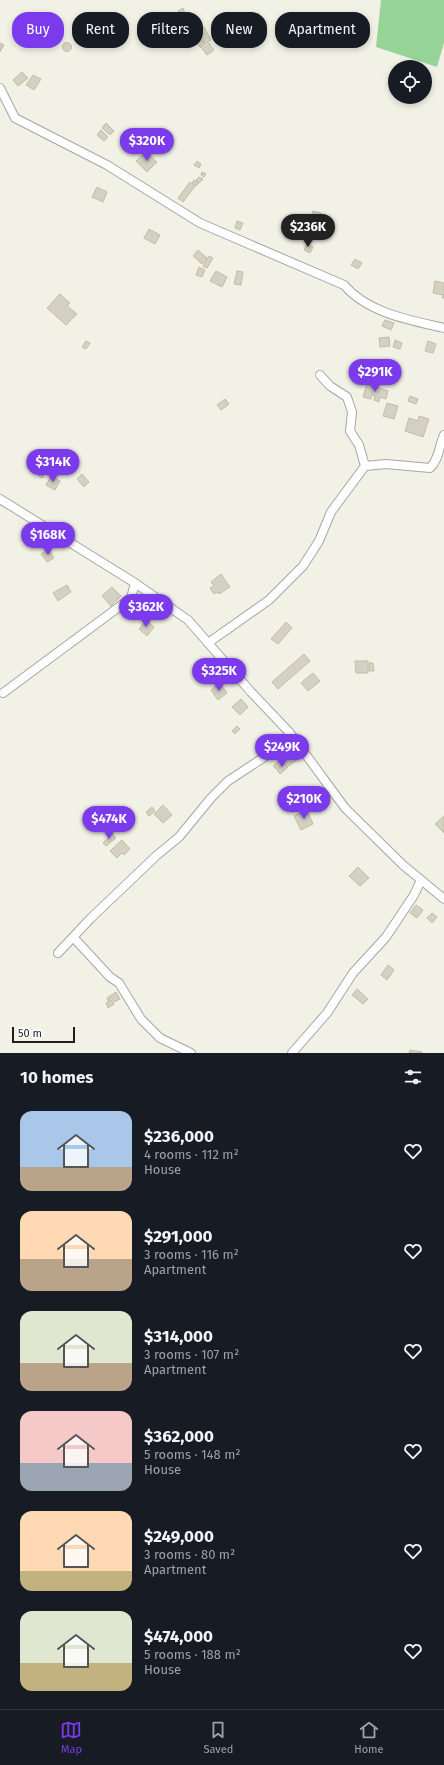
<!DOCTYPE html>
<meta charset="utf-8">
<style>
body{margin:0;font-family:"Fira Sans",sans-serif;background:#242831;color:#f1f3f6;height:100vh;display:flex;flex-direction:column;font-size:15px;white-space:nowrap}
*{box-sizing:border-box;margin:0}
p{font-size:13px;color:#9ea1a6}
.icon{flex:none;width:22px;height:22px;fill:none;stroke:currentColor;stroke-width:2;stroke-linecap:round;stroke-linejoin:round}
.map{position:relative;height:1053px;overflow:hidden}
.details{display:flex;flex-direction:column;background:#171b24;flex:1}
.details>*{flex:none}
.guide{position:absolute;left:12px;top:12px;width:420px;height:36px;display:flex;gap:8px}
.controls{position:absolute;left:388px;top:60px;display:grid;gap:8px}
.controls a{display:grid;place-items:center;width:44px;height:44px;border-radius:50%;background:#171b24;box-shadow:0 2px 6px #0003;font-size:20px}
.scale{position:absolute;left:12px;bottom:10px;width:63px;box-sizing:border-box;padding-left:4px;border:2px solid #1f1f1f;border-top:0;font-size:11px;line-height:14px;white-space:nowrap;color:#1f1f1f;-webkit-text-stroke:3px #fff;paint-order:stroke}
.price{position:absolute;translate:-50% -34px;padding:0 9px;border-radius:14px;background:#7c3aed;color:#fff;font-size:13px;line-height:26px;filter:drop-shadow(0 1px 2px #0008)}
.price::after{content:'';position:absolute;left:50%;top:24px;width:12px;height:9px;margin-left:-6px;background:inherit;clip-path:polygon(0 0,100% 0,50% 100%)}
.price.active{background:#222;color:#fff}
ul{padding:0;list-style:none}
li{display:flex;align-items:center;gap:12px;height:100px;padding:0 20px}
li span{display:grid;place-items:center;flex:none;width:112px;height:80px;border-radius:12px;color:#555}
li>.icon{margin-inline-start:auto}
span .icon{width:48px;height:48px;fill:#fffc;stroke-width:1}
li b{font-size:17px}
h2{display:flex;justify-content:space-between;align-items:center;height:48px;padding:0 20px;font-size:17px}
.chip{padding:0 14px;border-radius:16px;background:#171b24;box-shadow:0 2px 6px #0003;font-size:14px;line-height:36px}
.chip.active{background:#7c3aed;color:#fff}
.menu{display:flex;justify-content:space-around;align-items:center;height:56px;border-top:1px solid #363941;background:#171b24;font-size:11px;color:#9ea1a6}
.menu a{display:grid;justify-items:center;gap:2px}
.menu .active{color:#7c3aed}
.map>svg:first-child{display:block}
.forest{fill:#96d497}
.building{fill:#d4d0c2;stroke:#c4bda6}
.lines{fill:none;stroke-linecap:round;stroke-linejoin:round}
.street-casing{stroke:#a6a6a6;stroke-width:10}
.street{stroke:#fff;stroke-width:8}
</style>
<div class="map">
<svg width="444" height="1053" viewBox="0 0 444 1053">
<rect width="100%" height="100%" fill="#f1f1e5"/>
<path class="forest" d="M381,0H444V43L437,67L376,47Z"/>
<path class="building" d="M183,8L185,14L180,16L178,11Z
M204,27L211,40L205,44L197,31Z
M191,30L205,44L201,48L187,34Z
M62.5 47a4.5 4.5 0 1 1 9 0a4.5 4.5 0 1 1-9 0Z
M0,43L4,45L0,52Z
M209,43L214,50L207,55L202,49Z
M22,72L28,78L18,86L13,80Z
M33,75L41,79L34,90L26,85Z
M106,123L114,131L110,135L102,128Z
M101,130L108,137L104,141L97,135Z
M157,143L163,147L160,151L154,147Z
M146,152L157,162L147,172L136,161Z
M197,161L201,164L199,168L194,165Z
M202,172L206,174L204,177L201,175Z
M199,177L203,179L199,183L196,180Z
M194,180L199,183L196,186L192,183Z
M190,182L195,186L183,202L178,198Z
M97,187L107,192L103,202L92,197Z
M313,211L321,213L320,218L312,215Z
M237,221L243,223L240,230L235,228Z
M149,229L160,235L155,244L144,238Z
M307,244L313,247L310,253L304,250Z
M198,250L207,258L202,264L193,256Z
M209,256L213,258L207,268L203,266Z
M355,259L362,263L358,269L351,265Z
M199,267L205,270L202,277L196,275Z
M216,271L227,277L222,287L210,281Z
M237,271L243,272L241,285L234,284Z
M435,281L444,283V298H442L443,295L433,293Z
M60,294L70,303L67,306L77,314L66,325L47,308Z
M385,320L394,323L391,330L382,326Z
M389,337L390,346L380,347L379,338Z
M395,340L402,343L400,349L393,347Z
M86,341L90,343L86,349L82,347Z
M428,341L436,344L433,353L425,351Z
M367,384L388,391L386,399L380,397L379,402L374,400L375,396L372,395L371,399L363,397Z
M410,396L418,399L416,404L408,401Z
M225,399L229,404L221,410L217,405Z
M387,403L398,406L394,419L383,416Z
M419,416L429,419L423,437L405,431L409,418L418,421Z
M42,468L46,470L42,478L38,475Z
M82,474L89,482L84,487L77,479Z
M51,476L60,481L55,490L46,485Z
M48,549L54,558L47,562L41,554Z
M221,574L230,587L219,594L218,592L214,594L210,588L214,586L211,582Z
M67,585L71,592L58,601L53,593Z
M112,587L121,596L111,606L102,596Z
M146,620L154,627L147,636L139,629Z
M286,622L292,628L278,644L271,639Z
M304,654L310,661L278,689L272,682Z
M355,661H368V673H356Z
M369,663H373L374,671H369Z
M313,673L320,681L308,691L301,683Z
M220,683L227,693L218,700L211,690Z
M241,699L248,707L240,715L232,707Z
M237,726L240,729L235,734L232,731Z
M291,752L297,760L289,766L283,758Z
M282,758L285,762L276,769L273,766Z
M285,763L288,767L280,774L277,770Z
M299,802L302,808L293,812L290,807Z
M163,805L172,815L163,823L154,814Z
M152,807L155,811L149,816L146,812Z
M307,810L313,824L301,830L294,816Z
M444,816V833L435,824Z
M112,834L116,838L106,846L103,843Z
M122,840L130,849L124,855L122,853L117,858L110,851Z
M358,867L369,878L360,886L349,876Z
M416,905L423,910L417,918L410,913Z
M432,913L437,917L432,923L427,918Z
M388,965L394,970L387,980L381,975Z
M357,989L368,999L363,1004L352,995Z
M116,992L120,999L114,1002L112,998L108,1001L107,998Z
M111,1000L114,1004L108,1008L106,1003Z
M410,1050L422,1052V1053H409Z"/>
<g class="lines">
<g class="street-casing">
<path id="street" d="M0,88L15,118L107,165L200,223L344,285C368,313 409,320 444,328
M365,466L386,464L430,468C439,460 439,446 444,435
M0,499L135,583L188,620L251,692L290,733L345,808L403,865L444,899
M208,643L269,600L303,566L319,541L331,512L365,466L359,445L350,431L352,412L347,397L330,386L320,375
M3,693L131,598L135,583
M73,937L110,977L119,983L141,1019L160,1038L191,1053
M58,953L91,918L156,856L179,837L211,798L228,781L278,748L290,733
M292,1053L327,1013L353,973L386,937L414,895L421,880"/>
</g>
<use href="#street" class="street"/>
</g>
</svg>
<div class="controls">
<a><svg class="icon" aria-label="locate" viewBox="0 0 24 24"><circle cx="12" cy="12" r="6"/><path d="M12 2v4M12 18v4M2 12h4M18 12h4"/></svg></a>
</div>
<div class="scale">50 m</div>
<b class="price" style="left:147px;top:162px">$320K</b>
<b class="price active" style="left:308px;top:248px">$236K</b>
<b class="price" style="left:375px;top:393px">$291K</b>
<b class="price" style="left:53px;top:483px">$314K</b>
<b class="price" style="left:48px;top:556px">$168K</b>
<b class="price" style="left:146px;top:628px">$362K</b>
<b class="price" style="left:219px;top:692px">$325K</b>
<b class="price" style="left:282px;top:768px">$249K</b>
<b class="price" style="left:304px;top:820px">$210K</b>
<b class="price" style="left:109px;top:840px">$474K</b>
<div class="guide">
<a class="chip active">Buy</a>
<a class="chip">Rent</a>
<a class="chip">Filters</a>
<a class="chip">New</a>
<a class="chip">Apartment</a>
</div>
</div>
<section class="details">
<h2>10 homes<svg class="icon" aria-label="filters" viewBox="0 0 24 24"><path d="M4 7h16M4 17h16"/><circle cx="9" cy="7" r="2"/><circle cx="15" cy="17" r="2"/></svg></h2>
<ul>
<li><span style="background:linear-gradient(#a9c7e8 70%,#b9a48a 0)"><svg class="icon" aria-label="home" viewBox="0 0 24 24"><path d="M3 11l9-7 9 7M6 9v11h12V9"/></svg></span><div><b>$236,000</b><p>4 rooms · 112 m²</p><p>House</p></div><svg class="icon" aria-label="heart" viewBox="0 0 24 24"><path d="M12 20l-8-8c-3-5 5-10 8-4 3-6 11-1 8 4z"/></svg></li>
<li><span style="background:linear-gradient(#ffd9b3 60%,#b9a48a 0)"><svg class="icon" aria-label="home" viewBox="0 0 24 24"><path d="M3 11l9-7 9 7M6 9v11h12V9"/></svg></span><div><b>$291,000</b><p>3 rooms · 116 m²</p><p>Apartment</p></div><svg class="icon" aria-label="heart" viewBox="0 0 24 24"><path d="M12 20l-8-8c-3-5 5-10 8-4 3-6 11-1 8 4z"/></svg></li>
<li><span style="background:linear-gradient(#dfe7d0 65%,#b9a48a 0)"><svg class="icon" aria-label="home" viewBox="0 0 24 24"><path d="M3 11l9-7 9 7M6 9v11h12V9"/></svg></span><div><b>$314,000</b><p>3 rooms · 107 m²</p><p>Apartment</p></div><svg class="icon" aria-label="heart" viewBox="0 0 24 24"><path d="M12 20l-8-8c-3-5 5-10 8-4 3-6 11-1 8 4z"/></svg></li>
<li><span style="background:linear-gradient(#f6c9c9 65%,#9aa5b1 0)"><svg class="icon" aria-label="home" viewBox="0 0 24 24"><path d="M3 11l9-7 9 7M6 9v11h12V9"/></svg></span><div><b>$362,000</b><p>5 rooms · 148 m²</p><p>House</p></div><svg class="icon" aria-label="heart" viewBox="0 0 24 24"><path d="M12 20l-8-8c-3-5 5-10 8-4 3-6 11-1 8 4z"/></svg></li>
<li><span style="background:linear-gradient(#ffd9b3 75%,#c2b280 0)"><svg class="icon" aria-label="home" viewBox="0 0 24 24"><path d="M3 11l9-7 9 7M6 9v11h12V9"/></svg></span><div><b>$249,000</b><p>3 rooms · 80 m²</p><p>Apartment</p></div><svg class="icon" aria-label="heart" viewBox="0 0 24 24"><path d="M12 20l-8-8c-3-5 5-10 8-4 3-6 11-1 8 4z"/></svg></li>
<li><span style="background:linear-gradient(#dfe7d0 65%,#c2b280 0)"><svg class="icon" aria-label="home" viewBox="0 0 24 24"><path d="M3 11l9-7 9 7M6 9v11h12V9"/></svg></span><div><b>$474,000</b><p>5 rooms · 188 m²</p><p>House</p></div><svg class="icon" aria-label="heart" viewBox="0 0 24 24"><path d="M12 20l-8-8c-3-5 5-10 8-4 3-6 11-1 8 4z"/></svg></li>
</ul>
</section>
<nav class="menu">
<a class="active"><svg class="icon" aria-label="map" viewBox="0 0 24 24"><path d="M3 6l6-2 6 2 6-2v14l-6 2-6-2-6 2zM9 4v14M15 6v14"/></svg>Map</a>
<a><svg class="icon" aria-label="saved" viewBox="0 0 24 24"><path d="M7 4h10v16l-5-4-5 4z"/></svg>Saved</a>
<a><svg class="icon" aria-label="home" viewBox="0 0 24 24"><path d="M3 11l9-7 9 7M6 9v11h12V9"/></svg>Home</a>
</nav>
